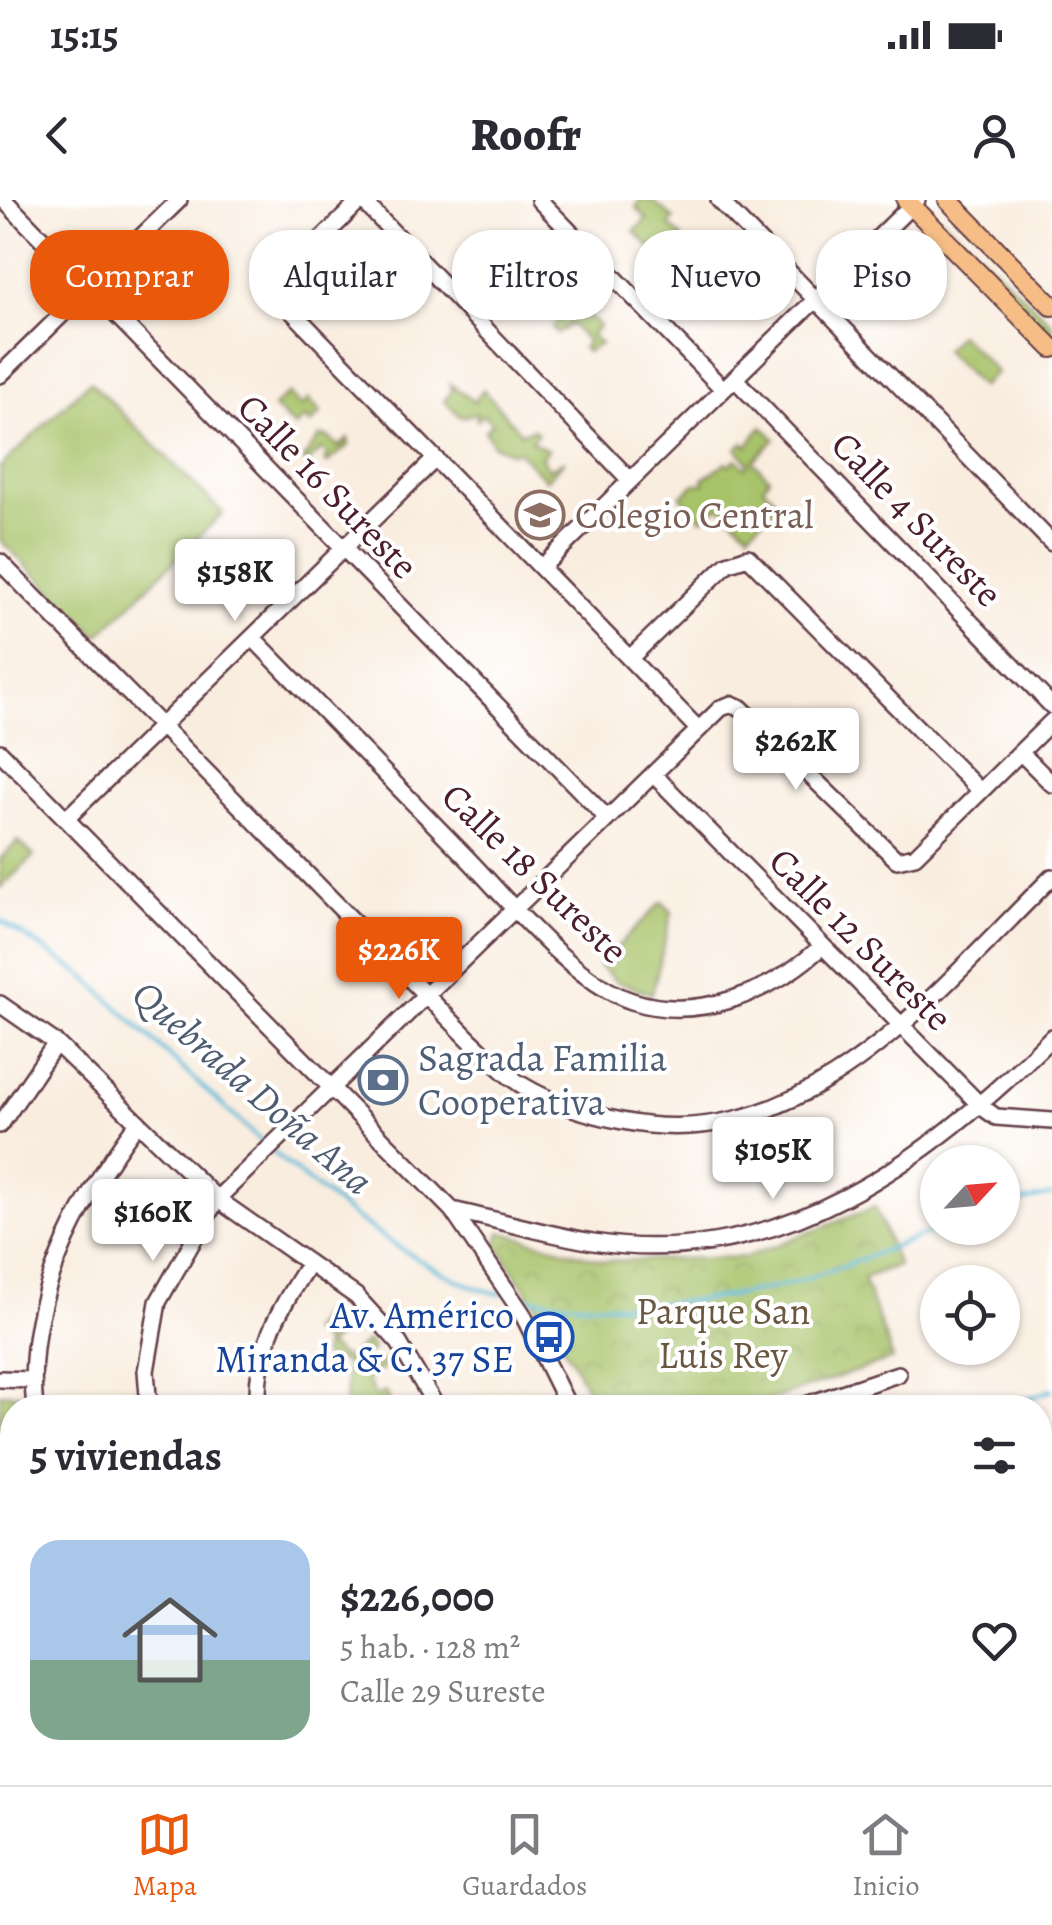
<!DOCTYPE html>
<html lang="es">
<meta charset="utf-8">
<style>
body{margin:0;font-family:Alegreya,serif;background:#f2f2f3;color:#2b2b33;height:100vh;display:flex;flex-direction:column;font-size:38px;white-space:nowrap}
*{box-sizing:border-box;margin:0}
p{font-size:32px;color:#7c7c81}
.icon{flex:none;width:55px;height:55px;fill:none;stroke:currentColor;stroke-width:2;stroke-linecap:round;stroke-linejoin:round}
.map{position:relative;flex:1;overflow:hidden}
.panel{position:absolute;left:0px;top:1195px;width:1052px;height:390px;display:flex;flex-direction:column;background:#fff;border-radius:40px 40px 0 0;box-shadow:0 2px 8px #0004}
.panel>*{flex:none}
.guide{position:absolute;left:30px;top:30px;width:992px;height:90px;display:flex;gap:20px}
.needle{width:65px;rotate:64deg}
.fabs{position:absolute;left:920px;top:945px;display:grid;gap:20px}
.fabs a{display:grid;place-items:center;width:100px;height:100px;border-radius:50%;background:#fff;box-shadow:0 2px 8px #0004;font-size:50px}
.price{position:absolute;translate:-50% -85px;padding:0 22px;border-radius:10px;background:#fff;color:#222;font-size:32px;line-height:65px;filter:drop-shadow(0 2px 5px #0008)}
.price::after{content:'';position:absolute;left:50%;top:60px;width:30px;height:22px;margin-left:-15px;background:inherit;clip-path:polygon(0 0,100% 0,50% 100%)}
.price.active{background:#ea580c;color:#fff}
ul{padding:0;list-style:none}
li{display:flex;align-items:center;gap:30px;height:250px;padding:0 30px}
li+li{border-top:2px solid #e1e1e2}
li span{display:grid;place-items:center;flex:none;width:280px;height:200px;border-radius:30px;color:#555}
li>.icon{margin-inline-start:auto}
span .icon{width:120px;height:120px;fill:#fffc;stroke-width:1}
li b{font-size:42px}
h2{display:flex;justify-content:space-between;align-items:center;height:120px;padding:0 30px;font-size:42px}
.tag{padding:0 35px;border-radius:40px;background:#fff;box-shadow:0 2px 8px #0004;font-size:35px;line-height:90px}
.tag.active{background:#ea580c;color:#fff}
.status{display:flex;justify-content:space-between;align-items:center;height:70px;padding:0 50px;background:#fff;direction:ltr}
.status svg{height:28px;fill:currentColor}
header{display:flex;justify-content:space-between;align-items:center;height:130px;padding:0 30px;background:#fff;font-size:45px;font-weight:800}
.dock{display:flex;justify-content:space-around;align-items:center;height:140px;border-top:2px solid #e1e1e2;background:#fff;font-size:28px;color:#7c7c81}
.dock a{display:grid;justify-items:center;gap:5px}
.dock .active{color:#ea580c}
.map>svg:first-child{display:block}
.grass{fill:#a7c369;stroke:#78714a;stroke-width:2.5}
.forest{fill:url(#forest-firs);stroke:#686444;stroke-width:2.5}
.park{fill:url(#park-crowns);stroke:#78714a;stroke-width:2.5}
.lines{fill:none;stroke-linecap:round;stroke-linejoin:round}
.stream{stroke:#59b9d8;stroke-width:4}
.minor-casing{stroke:#643e46;stroke-width:20}
.major-casing{stroke:#643e46;stroke-width:22}
.minor{stroke:#fff;stroke-width:15}
.major{stroke:#f6be86;stroke-width:18}
.labels{text-anchor:middle;stroke-width:8;stroke-linejoin:round;paint-order:stroke}
.street-label{font-size:38px;fill:#4a1f2b;stroke:#fff}
.education-label{font-size:38px;fill:#785e54;stroke:#fff;text-anchor:start}
.service-label{font-size:38px;fill:#4e5e75;stroke:#fff;text-anchor:start}
.park-label{font-size:38px;fill:#6b5841;stroke:#fff}
.transit-label{font-size:38px;fill:#164399;stroke:#fff;text-anchor:end}
.water-label{font-size:40px;font-style:italic;fill:#505d70;stroke:#fff}
</style>
<div class="status"><b>15:15</b><svg viewBox="0 0 49 12"><path d="M0 12V9h3v3zM5 12V6h3v6zM10 12V3h3v9zM15 12V0h3v12zM26 1h20v11H26zM47 4h2v5h-2z"/></svg></div>
<header><svg class="icon" aria-label="back" viewBox="0 0 24 24"><path d="M15 5l-7 7 7 7"/></svg>Roofr<svg class="icon" aria-label="person" viewBox="0 0 24 24"><circle cx="12" cy="8" r="4"/><path d="M4 21q1-7 8-7t8 7"/></svg></header>
<div class="map">
<svg width="1052" height="1585" viewBox="0 0 1052 1585">
<defs>
<pattern id="forest-firs" width="22" height="20" patternUnits="userSpaceOnUse" patternTransform="scale(2.5)"><rect width="22" height="20" fill="#85a95d"/><path d="M5 1l3.5 6h-7zM16 11l3.5 6h-7z" fill="#6f894d"/></pattern>
<pattern id="park-crowns" width="20" height="18" patternUnits="userSpaceOnUse" patternTransform="scale(2.5)"><rect width="20" height="18" fill="#a7c369"/><path d="M2 6a3 3 0 1 1 6 0M12 15a3 3 0 1 1 6 0" fill="none" stroke="#91a75b"/></pattern>
</defs>
<rect width="100%" height="100%" fill="#fff"/>
<filter id="ink" filterUnits="userSpaceOnUse"><feTurbulence type="fractalNoise" baseFrequency=".01" numOctaves="2"/><feDisplacementMap in="SourceGraphic" scale="20" xChannelSelector="R" yChannelSelector="G"/><feConvolveMatrix kernelMatrix="1 2 1 2 8 2 1 2 1" color-interpolation-filters="sRGB"/></filter>
<filter id="wash" filterUnits="userSpaceOnUse"><feTurbulence type="fractalNoise" baseFrequency=".0048" numOctaves="4" result="noise"/><feDisplacementMap in="SourceGraphic" scale="40" xChannelSelector="R" yChannelSelector="G"/><feGaussianBlur stdDeviation="2.25" result="paint"/><feColorMatrix in="noise" values="0 0 0 0 0 0 0 0 0 0 0 0 0 0 0 0 0 1.4 0 .05"/><feComposite in="paint" operator="in"/></filter>
<g filter="url(#wash)">
<rect width="100%" height="100%" fill="#f9eddf"/>
<path class="grass" d="M639,0H652L674,19L669,25L682,38L675,46L687,59L696,51L710,64L701,75L689,63L678,74L682,65L678,55L661,58L634,31L647,19L636,8Z
M942,19L1052,123V137L939,22Z
M325,54L370,101L367,105L345,99L325,118L322,116L338,102L333,97L338,92L332,86L335,82L318,61Z
M544,94L569,121L582,109L599,127L591,135L600,144L586,152L582,148L587,143L571,124L557,134L552,128L559,120L544,105L533,109L530,106Z
M959,134L996,172L981,187L944,150Z
M90,181L223,313L98,436L0,340V267Z
M450,184L475,202L483,189L521,233L533,229L538,233L531,241L548,250L541,257L549,269L565,260L546,280L518,251L512,253L493,245L485,231L492,223L484,215L477,220V213L461,217L444,201L452,191Z
M289,193L301,207L309,199L321,213L311,224L305,218L295,227L273,207Z
M762,226L775,239L753,261L769,278L763,287L779,303L749,332L720,306L702,319L681,296L695,284H704L703,279L726,262L729,265L736,259L745,267L749,263L737,248L743,242L747,246Z
M320,236L328,237L339,247L348,239L349,245L327,263L324,260L328,255L322,249L307,263L303,259Z
M18,641L34,656L0,688V659Z
M662,702L672,712L652,794L615,781L599,765Z
M323,1114L327,1118L317,1130L329,1140L356,1117L327,1146L346,1159L367,1141L373,1149L361,1158L369,1170L388,1158L391,1162L367,1180L376,1196L385,1192L390,1200L383,1203L384,1207H345L346,1163L323,1156L324,1143L310,1131Z"/>
<path class="forest" d="M520,46L538,64L533,83L504,77L512,67L508,58Z"/>
<path class="park" d="M875,1007L898,1066L863,1078L893,1159L749,1207H595L573,1162L497,1045L501,1032L604,1061L746,1057Z
M0,1193L19,1194L21,1207L12,1208V1420L0,1421Z
M1040,1458L1052,1483V1585H997V1573L1040,1572Z"/>
<g class="lines">
<path class="stream" d="M0,720L83,775L266,946
M273,952C327,998 433,1083 501,1094
M1002,1006L1052,995
M515,1096C598,1110 685,1106 768,1089C826,1077 886,1048 942,1028
M1000,1208L1052,1190
M0,1500L12,1501"/>
</g>
</g>
<g filter="url(#ink)">
<g class="lines">
<g class="minor-casing">
<path id="minor" d="M4,0L607,618
M361,0L286,74L278,88L282,101L698,529
M362,0L629,279
M539,0L723,189
M719,0L1052,343
M0,175L179,0
M735,179L1052,506
M0,362L470,840C487,855 503,874 522,885C553,904 587,914 622,921C806,959 935,792 1052,677
M542,367L917,0
M253,438C324,511 395,584 466,657C510,702 573,782 632,801C699,823 774,791 822,746
M630,458L727,364L748,357L980,591
M0,552L452,1010L522,1113L569,1208
M1022,554L1052,584
M653,574L982,907L996,917L1052,921
M66,619L434,260
M0,804L56,843L217,999L356,1096L399,1143L437,1208
M0,925L56,843
M452,1010C498,1020 545,1034 593,1042C779,1072 928,960 1052,837
M0,1179L32,1180
M35,1208C23,1102 77,1003 138,922
M149,1208L146,1171L158,1102L217,999L721,508L732,504L741,508L897,660L915,656L1052,521
M258,1208C255,1149 278,1111 309,1063
M797,1208L898,1174
M1040,1264L1052,1260
M1040,1307L1052,1332
M1040,1377L1052,1372
M0,1434H12
M0,1566H12
M375,1572L380,1585
M428,1585L467,1572
M641,1585L642,1572
M757,1585L758,1572
M870,1585L871,1572
M981,1585V1572"/>
</g>
<g class="major-casing">
<path id="major" d="M906,0L1052,148
M948,0L1052,106"/>
</g>
<use href="#minor" class="minor"/>
<use href="#major" class="major"/>
</g>
</g>
<defs>
<g id="school-ring" transform="scale(2.5)"><circle r="9.5" fill="#fff" stroke="#8d6e63" stroke-width="1.5"/><path d="M0-5L7-2L0 1L-7-2ZM-4 1L0 2.5L4 1V4Q0 6-4 4Z" fill="#8d6e63"/></g>
<g id="bank-ring" transform="scale(2.5)"><circle r="9.5" fill="#fff" stroke="#5c6f8a" stroke-width="1.5"/><path d="M-6-4H6V4H-6ZM0-2.3a2.3 2.3 0 1 0 0 4.6a2.3 2.3 0 1 0 0-4.6Z" fill="#5c6f8a"/></g>
<g id="bus-ring" transform="scale(2.5)"><circle r="9.5" fill="#fff" stroke="#1a4fb4" stroke-width="1.5"/><path d="M-5-6H5V4H4V6H2V4H-2V6H-4V4H-5ZM-3.5-4V0h7V-4ZM-3.5 1.2v1.5H-2V1.2ZM2 1.2v1.5H3.5V1.2Z" fill="#1a4fb4"/></g>
</defs>
<g fill-rule="evenodd">
<use href="#school-ring" x="540" y="315"/>
<use href="#bank-ring" x="383" y="880"/>
<use href="#bus-ring" x="549" y="1137"/>
</g>
<g class="labels">
<g class="street-label">
<text transform="translate(328 286) rotate(46)" y="13">Calle 16 Sureste</text>
<text transform="translate(917 319) rotate(46)" y="13">Calle 4 Sureste</text>
<text transform="translate(535 673) rotate(44)" y="13">Calle 18 Sureste</text>
<text transform="translate(861 739) rotate(45)" y="13">Calle 12 Sureste</text>
</g>
<g class="education-label">
<text x="575" y="328">Colegio Central</text>
</g>
<g class="service-label">
<text x="418" y="871">Sagrada Familia<tspan x="418" dy="44">Cooperativa</tspan></text>
</g>
<g class="park-label">
<text x="723" y="1124">Parque San<tspan x="723" dy="44">Luis Rey</tspan></text>
</g>
<g class="transit-label">
<text x="514" y="1128">Av. Américo<tspan x="514" dy="44">Miranda &amp; C. 37 SE</tspan></text>
</g>
<g class="water-label">
<text transform="translate(253 887) rotate(41)" y="14">Quebrada Doña Ana</text>
</g>
</g>
</svg>
<div class="fabs">
<a><svg class="needle" viewBox="-14 -14 28 28"><path d="M0-13l5 13h-10z" fill="#e53935"/><path d="M0 13l5-13h-10z" fill="#7c7c81"/></svg></a>
<a><svg class="icon" aria-label="locate" viewBox="0 0 24 24"><circle cx="12" cy="12" r="6"/><path d="M12 2v4M12 18v4M2 12h4M18 12h4"/></svg></a>
</div>
<b class="price" style="left:235px;top:424px">$158K</b>
<b class="price" style="left:796px;top:593px">$262K</b>
<b class="price active" style="left:399px;top:802px">$226K</b>
<b class="price" style="left:773px;top:1002px">$105K</b>
<b class="price" style="left:153px;top:1064px">$160K</b>
<div class="guide">
<a class="tag active">Comprar</a>
<a class="tag">Alquilar</a>
<a class="tag">Filtros</a>
<a class="tag">Nuevo</a>
<a class="tag">Piso</a>
</div>
<section class="panel">
<h2>5 viviendas<svg class="icon" aria-label="filters" viewBox="0 0 24 24"><path d="M4 7h16M4 17h16"/><circle cx="9" cy="7" r="2"/><circle cx="15" cy="17" r="2"/></svg></h2>
<ul>
<li><span style="background:linear-gradient(#a9c7e8 60%,#7fa58c 0)"><svg class="icon" aria-label="home" viewBox="0 0 24 24"><path d="M3 11l9-7 9 7M6 9v11h12V9"/></svg></span><div><b>$226,000</b><p>5 hab. · 128 m²</p><p>Calle 29 Sureste</p></div><svg class="icon" aria-label="heart" viewBox="0 0 24 24"><path d="M12 20l-8-8c-3-5 5-10 8-4 3-6 11-1 8 4z"/></svg></li>
</ul>
</section>
</div>
<nav class="dock">
<a class="active"><svg class="icon" aria-label="map" viewBox="0 0 24 24"><path d="M3 6l6-2 6 2 6-2v14l-6 2-6-2-6 2zM9 4v14M15 6v14"/></svg>Mapa</a>
<a><svg class="icon" aria-label="saved" viewBox="0 0 24 24"><path d="M7 4h10v16l-5-4-5 4z"/></svg>Guardados</a>
<a><svg class="icon" aria-label="home" viewBox="0 0 24 24"><path d="M3 11l9-7 9 7M6 9v11h12V9"/></svg>Inicio</a>
</nav>
